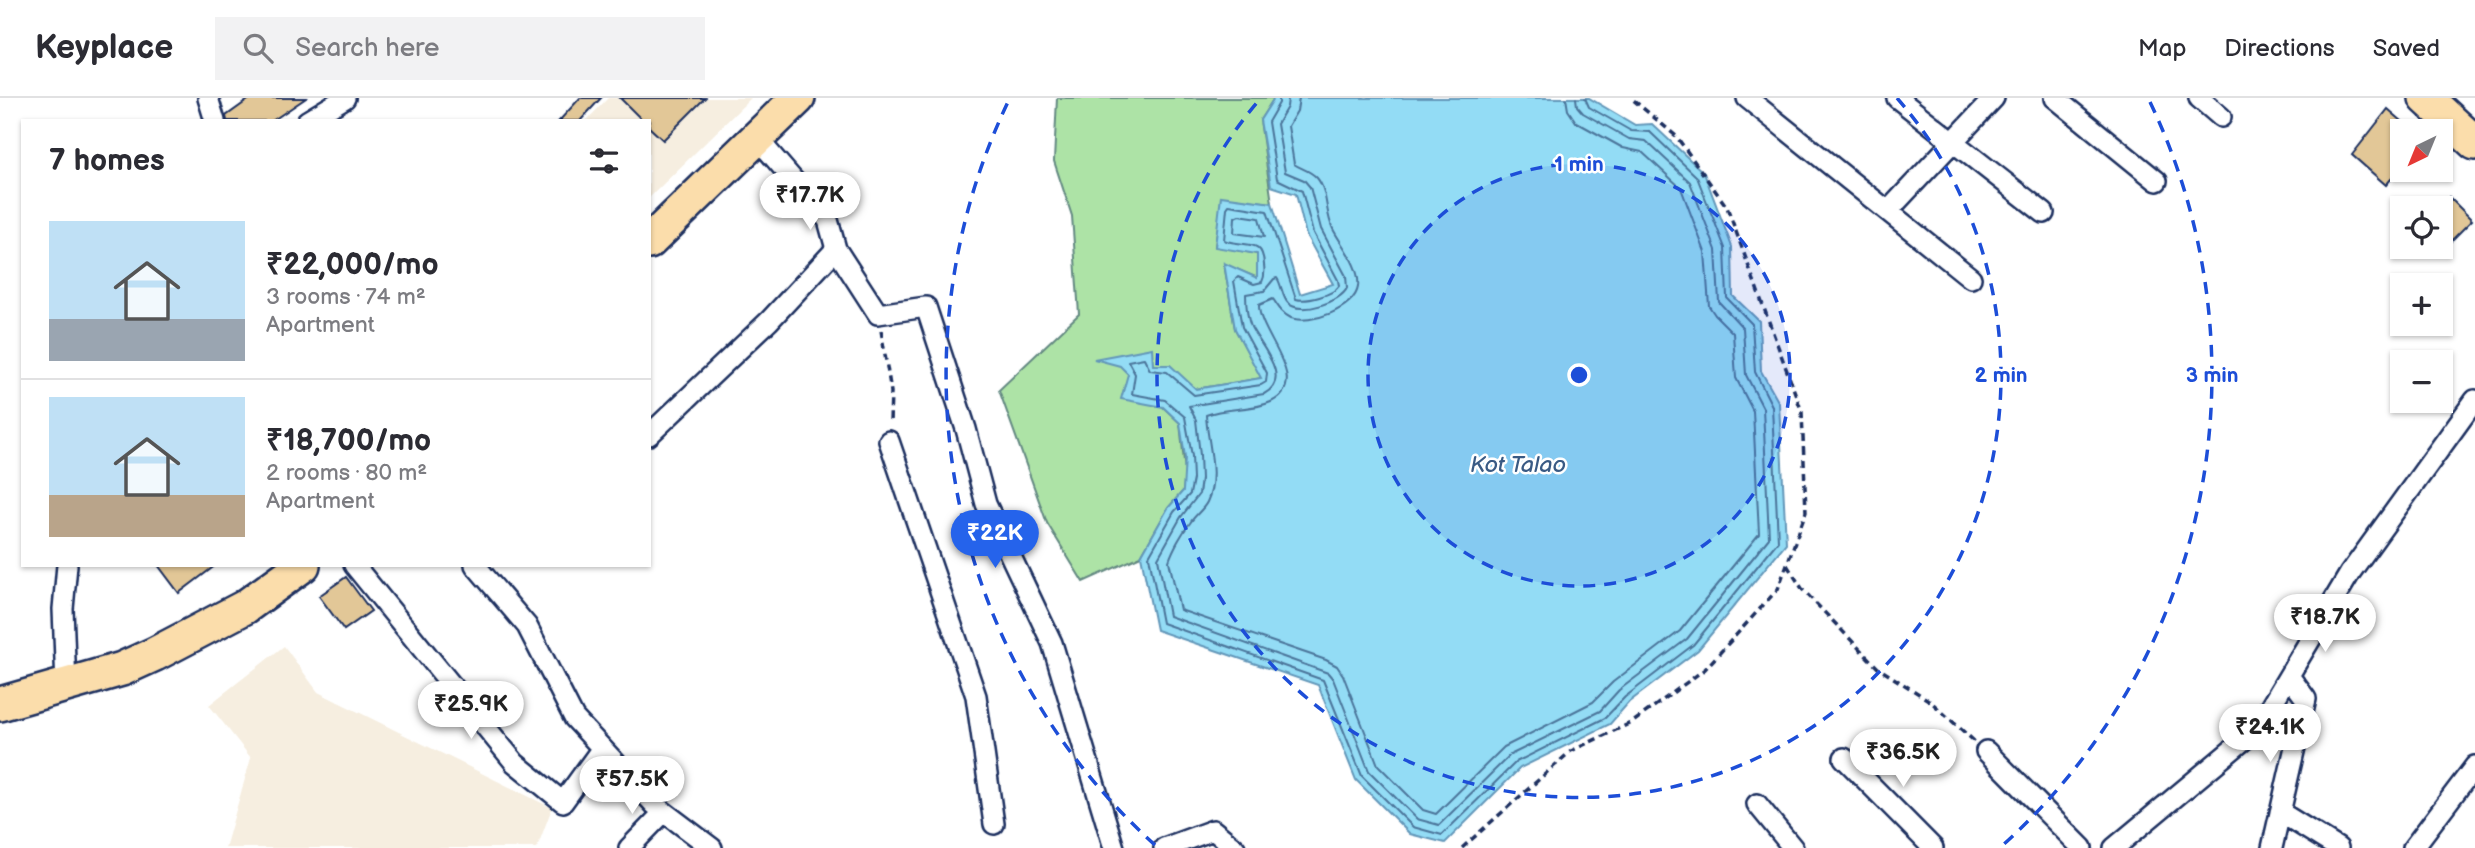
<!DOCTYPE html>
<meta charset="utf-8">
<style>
body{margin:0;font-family:"Balsamiq Sans",sans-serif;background:#f2f2f3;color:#2b2b33;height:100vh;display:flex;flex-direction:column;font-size:26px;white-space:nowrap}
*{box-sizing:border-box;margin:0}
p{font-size:23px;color:#7c7c81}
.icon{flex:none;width:38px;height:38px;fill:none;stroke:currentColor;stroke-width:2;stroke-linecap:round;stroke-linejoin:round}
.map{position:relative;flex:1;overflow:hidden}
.panel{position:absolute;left:21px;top:21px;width:630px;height:448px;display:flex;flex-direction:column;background:#fff;border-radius:0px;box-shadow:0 2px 5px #0004}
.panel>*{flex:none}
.needle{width:46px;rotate:223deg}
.fabs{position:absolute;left:2390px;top:21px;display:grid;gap:14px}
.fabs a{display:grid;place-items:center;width:63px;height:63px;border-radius:0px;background:#fff;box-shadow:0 2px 5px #0004;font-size:35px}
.price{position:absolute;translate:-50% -60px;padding:0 16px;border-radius:24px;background:#fff;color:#222;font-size:23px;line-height:46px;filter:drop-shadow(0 2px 4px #0008)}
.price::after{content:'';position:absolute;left:50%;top:42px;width:21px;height:16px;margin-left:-10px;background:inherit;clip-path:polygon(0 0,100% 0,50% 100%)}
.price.selected{background:#2563eb;color:#fff}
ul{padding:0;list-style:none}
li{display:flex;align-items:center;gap:21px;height:175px;padding:0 28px}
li+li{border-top:2px solid #e1e1e2}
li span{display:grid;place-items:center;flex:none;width:196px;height:140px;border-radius:0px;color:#555}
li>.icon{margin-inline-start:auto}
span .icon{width:84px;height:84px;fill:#fffc;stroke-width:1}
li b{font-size:30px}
h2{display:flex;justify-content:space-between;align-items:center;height:84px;padding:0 28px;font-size:30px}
header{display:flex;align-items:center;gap:42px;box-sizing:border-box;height:98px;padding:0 35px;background:#fff;border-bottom:2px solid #e1e1e2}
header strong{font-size:33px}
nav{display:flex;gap:38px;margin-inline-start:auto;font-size:24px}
.search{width:490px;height:63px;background:#f2f2f3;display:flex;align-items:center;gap:18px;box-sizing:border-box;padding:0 24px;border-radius:0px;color:#7c7c81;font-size:26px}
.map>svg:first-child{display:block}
.built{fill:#f6eee0}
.green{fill:#ade3a6;stroke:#648982;stroke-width:2}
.water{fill:#93dcf5;stroke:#6397b9;stroke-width:2}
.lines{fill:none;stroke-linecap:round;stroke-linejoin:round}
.shore{stroke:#4b749a;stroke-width:2}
.building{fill:#e2c797;stroke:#1b2f5e;stroke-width:2}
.minor-casing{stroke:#1b2f5e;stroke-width:24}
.trunk-casing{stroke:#1b2f5e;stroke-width:38}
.path{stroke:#1b2f5e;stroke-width:3.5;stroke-dasharray:7 5;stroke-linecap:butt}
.minor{stroke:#fff;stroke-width:19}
.trunk{stroke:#fbddab;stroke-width:33}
.ring{fill:none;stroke:#1d4ed8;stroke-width:3.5;stroke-dasharray:12 9}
.labels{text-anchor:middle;stroke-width:5;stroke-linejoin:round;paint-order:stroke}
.water-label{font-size:23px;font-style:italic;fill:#395a84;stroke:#fff}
.centre{fill:#1d4ed8;stroke:#fff;stroke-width:3.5}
.ring-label{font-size:21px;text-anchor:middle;font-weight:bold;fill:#1d4ed8;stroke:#fff;stroke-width:5;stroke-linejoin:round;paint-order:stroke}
</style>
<header>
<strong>Keyplace</strong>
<div class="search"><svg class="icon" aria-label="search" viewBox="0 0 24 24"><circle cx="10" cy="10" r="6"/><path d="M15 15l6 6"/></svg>Search here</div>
<nav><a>Map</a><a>Directions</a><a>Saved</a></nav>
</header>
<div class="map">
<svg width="2475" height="750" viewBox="0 0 2475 750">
<rect width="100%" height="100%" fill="#fff"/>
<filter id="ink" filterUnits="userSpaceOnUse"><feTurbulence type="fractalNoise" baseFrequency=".0143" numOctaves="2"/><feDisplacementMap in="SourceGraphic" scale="14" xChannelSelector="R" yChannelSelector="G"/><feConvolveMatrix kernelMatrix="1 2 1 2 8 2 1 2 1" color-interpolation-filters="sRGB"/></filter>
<g filter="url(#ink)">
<path class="built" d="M608,0H751L649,100V23H586Z
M284,548L318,594L552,710L537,750H225L251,660L209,607Z"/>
<path class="green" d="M1057,0H1274L1260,22L1272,105L1222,99L1215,148L1257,156L1258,180L1224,166L1235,231L1262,280L1196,291L1163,309L1180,325L1185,374L1183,393L1168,410L1141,458L1083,484L1047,425L999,292L1079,216L1072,118L1054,63Z"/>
<path class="water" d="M1274,0H1589L1635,27L1652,26L1704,75L1732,149L1733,198L1759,223L1761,273L1779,305L1786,445L1698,552L1629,604L1610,626L1520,670L1445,745L1410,736L1356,682L1318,587L1156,532L1141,458L1168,410L1183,393L1185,359L1180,325L1163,309L1121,301L1128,276L1120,268L1094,261L1152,250L1153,267H1170L1196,291L1261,280L1235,231L1224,165L1257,180V156L1215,149L1221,98L1272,105L1300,196L1333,186L1306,137L1296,96L1271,88L1260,22Z"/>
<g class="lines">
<path class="shore" d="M1279,0V5L1268,24L1277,81L1302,93L1313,135L1338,182L1339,188C1333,197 1307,204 1296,201L1267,113L1229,107L1227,110L1224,142C1245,150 1263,139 1264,167C1265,174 1265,178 1262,184L1254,186L1238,179L1234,183L1242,229L1267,275L1266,284L1261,287L1194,297L1167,274L1150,272L1144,260L1128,263L1135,276L1132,296L1165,302L1185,319L1192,358L1193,381L1190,396L1174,414L1149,458L1162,525L1323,582L1362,678L1413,729L1442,737L1516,664L1605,620L1625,599L1693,547L1778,443L1772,308L1755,274L1752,226L1727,200L1725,150L1697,79L1650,34L1631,33L1589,9L1585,0
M1288,0L1287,9L1277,26L1285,74L1304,82L1310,89L1321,131L1346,178L1347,190C1341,204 1300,218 1288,205C1282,199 1282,187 1277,180L1274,181L1264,193L1246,196C1246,206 1247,219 1251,229C1260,247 1293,281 1264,296L1189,308L1196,322L1200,357L1201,381L1199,396L1181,419L1158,460L1169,518L1328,575L1333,581L1369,673L1417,721L1439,727L1510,657L1600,613L1619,592L1687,541L1769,440L1763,310L1746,277L1743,230L1719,204L1716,152L1690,84L1646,43L1629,41L1583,15L1577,8L1576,0
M1299,0L1297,13L1288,28L1294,66C1301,71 1310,72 1317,80C1328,93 1325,115 1333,131C1341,147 1361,169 1358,189C1355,211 1310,227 1291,220C1282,216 1278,208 1273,201L1259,207C1258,236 1313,284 1271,304C1251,313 1226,309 1206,317C1207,344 1220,377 1207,404C1203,412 1195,417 1190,425C1182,435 1173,451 1169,463L1180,512L1326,562L1337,568L1343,577L1378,667L1423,712L1436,716L1504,649L1593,604L1613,584L1680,533L1759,436L1753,313L1736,280L1733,235L1715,217L1709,208L1705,154L1681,90L1642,54L1623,50L1576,24L1568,12L1566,0
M1239,117L1259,120L1264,139L1234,135L1235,119Z"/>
</g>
<path class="building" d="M251,0H306L272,23H227L226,18Z
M580,0H601L580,23H559Z
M620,0H705L663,42L649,29V23H643Z
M2388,11L2403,24V67L2386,87L2352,57Z
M2449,99L2472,122L2441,153V110Z
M158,467H216L179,495Z
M346,479L371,513L344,532L319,498Z"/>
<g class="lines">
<g class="minor-casing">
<path id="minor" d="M208,0L215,23
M1747,0L1971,180
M1897,0L2044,115
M2055,0L2157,83
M2199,0L2221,19
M307,23L345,0
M757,40L828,122L836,151L878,216L926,209L966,331L986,406L1052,545L1114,750
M1888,113L1994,0
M649,337L769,223L836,151
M889,343L976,598L994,726
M354,467L515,665L563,704L602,650
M475,467L527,528L574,620L655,707L712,750
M66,588L63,511L67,467
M1986,653L2082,750
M1844,660L1933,750
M1757,706L1793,750
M2280,714L2338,750
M629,750L664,714
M1164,750L1213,732L1235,750
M2114,750L2257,631L2350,475L2475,302
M2272,750L2306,601L2289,578
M2413,750L2475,668"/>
</g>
<g class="trunk-casing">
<path id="trunk" d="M2426,0L2475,45
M649,144L798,0
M0,606L122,571L155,556L245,509L303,467"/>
</g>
<path class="path" d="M881,232L891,294L890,324
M1787,467L1803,492L1878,570L1930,603L1974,643
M1462,750L1571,653L1633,624L1705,571L1778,491L1806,414L1802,314L1727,109L1676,38L1631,0"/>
<use href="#minor" class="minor"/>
<use href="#trunk" class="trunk"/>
</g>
</g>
<circle cx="1579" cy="277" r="211" fill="#1d4ed8" fill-opacity=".12"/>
<g class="ring">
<circle cx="1579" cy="277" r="211"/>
<path d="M1897 0A422 422 0 1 1 1261 0"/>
<path d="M1155 747A633 633 0 0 1 1008 4M2150 4A633 633 0 0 1 2003 747"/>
</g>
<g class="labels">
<g class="water-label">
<text x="1518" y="374">Kot Talao</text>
</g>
</g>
<circle cx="1579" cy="277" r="10" class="centre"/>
<g class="ring-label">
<text x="1579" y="73">1 min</text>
<text x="2001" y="284">2 min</text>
<text x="2212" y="284">3 min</text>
</g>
</svg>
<div class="fabs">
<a><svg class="needle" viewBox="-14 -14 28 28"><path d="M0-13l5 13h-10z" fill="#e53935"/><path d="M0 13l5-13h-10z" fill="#7c7c81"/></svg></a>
<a><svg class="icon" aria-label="locate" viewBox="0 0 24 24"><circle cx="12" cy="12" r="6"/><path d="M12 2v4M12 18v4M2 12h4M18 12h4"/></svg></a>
<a>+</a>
<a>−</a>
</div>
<b class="price" style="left:810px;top:134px">₹17.7K</b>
<b class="price selected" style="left:995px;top:472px">₹22K</b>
<b class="price" style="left:2325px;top:556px">₹18.7K</b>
<b class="price" style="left:471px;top:643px">₹25.9K</b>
<b class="price" style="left:2270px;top:666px">₹24.1K</b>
<b class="price" style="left:1903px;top:691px">₹36.5K</b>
<b class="price" style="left:632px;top:718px">₹57.5K</b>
<section class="panel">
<h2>7 homes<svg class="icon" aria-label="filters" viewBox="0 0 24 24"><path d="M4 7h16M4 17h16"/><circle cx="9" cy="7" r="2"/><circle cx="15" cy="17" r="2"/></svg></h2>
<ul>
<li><span style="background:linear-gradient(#bfe0f5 70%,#9aa5b1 0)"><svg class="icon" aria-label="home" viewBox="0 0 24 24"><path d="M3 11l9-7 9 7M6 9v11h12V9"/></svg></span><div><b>₹22,000/mo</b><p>3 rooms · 74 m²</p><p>Apartment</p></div></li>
<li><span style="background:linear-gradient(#bfe0f5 70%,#b9a48a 0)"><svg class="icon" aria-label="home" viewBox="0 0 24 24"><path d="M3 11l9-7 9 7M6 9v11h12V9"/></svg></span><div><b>₹18,700/mo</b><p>2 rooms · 80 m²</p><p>Apartment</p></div></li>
</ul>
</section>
</div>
